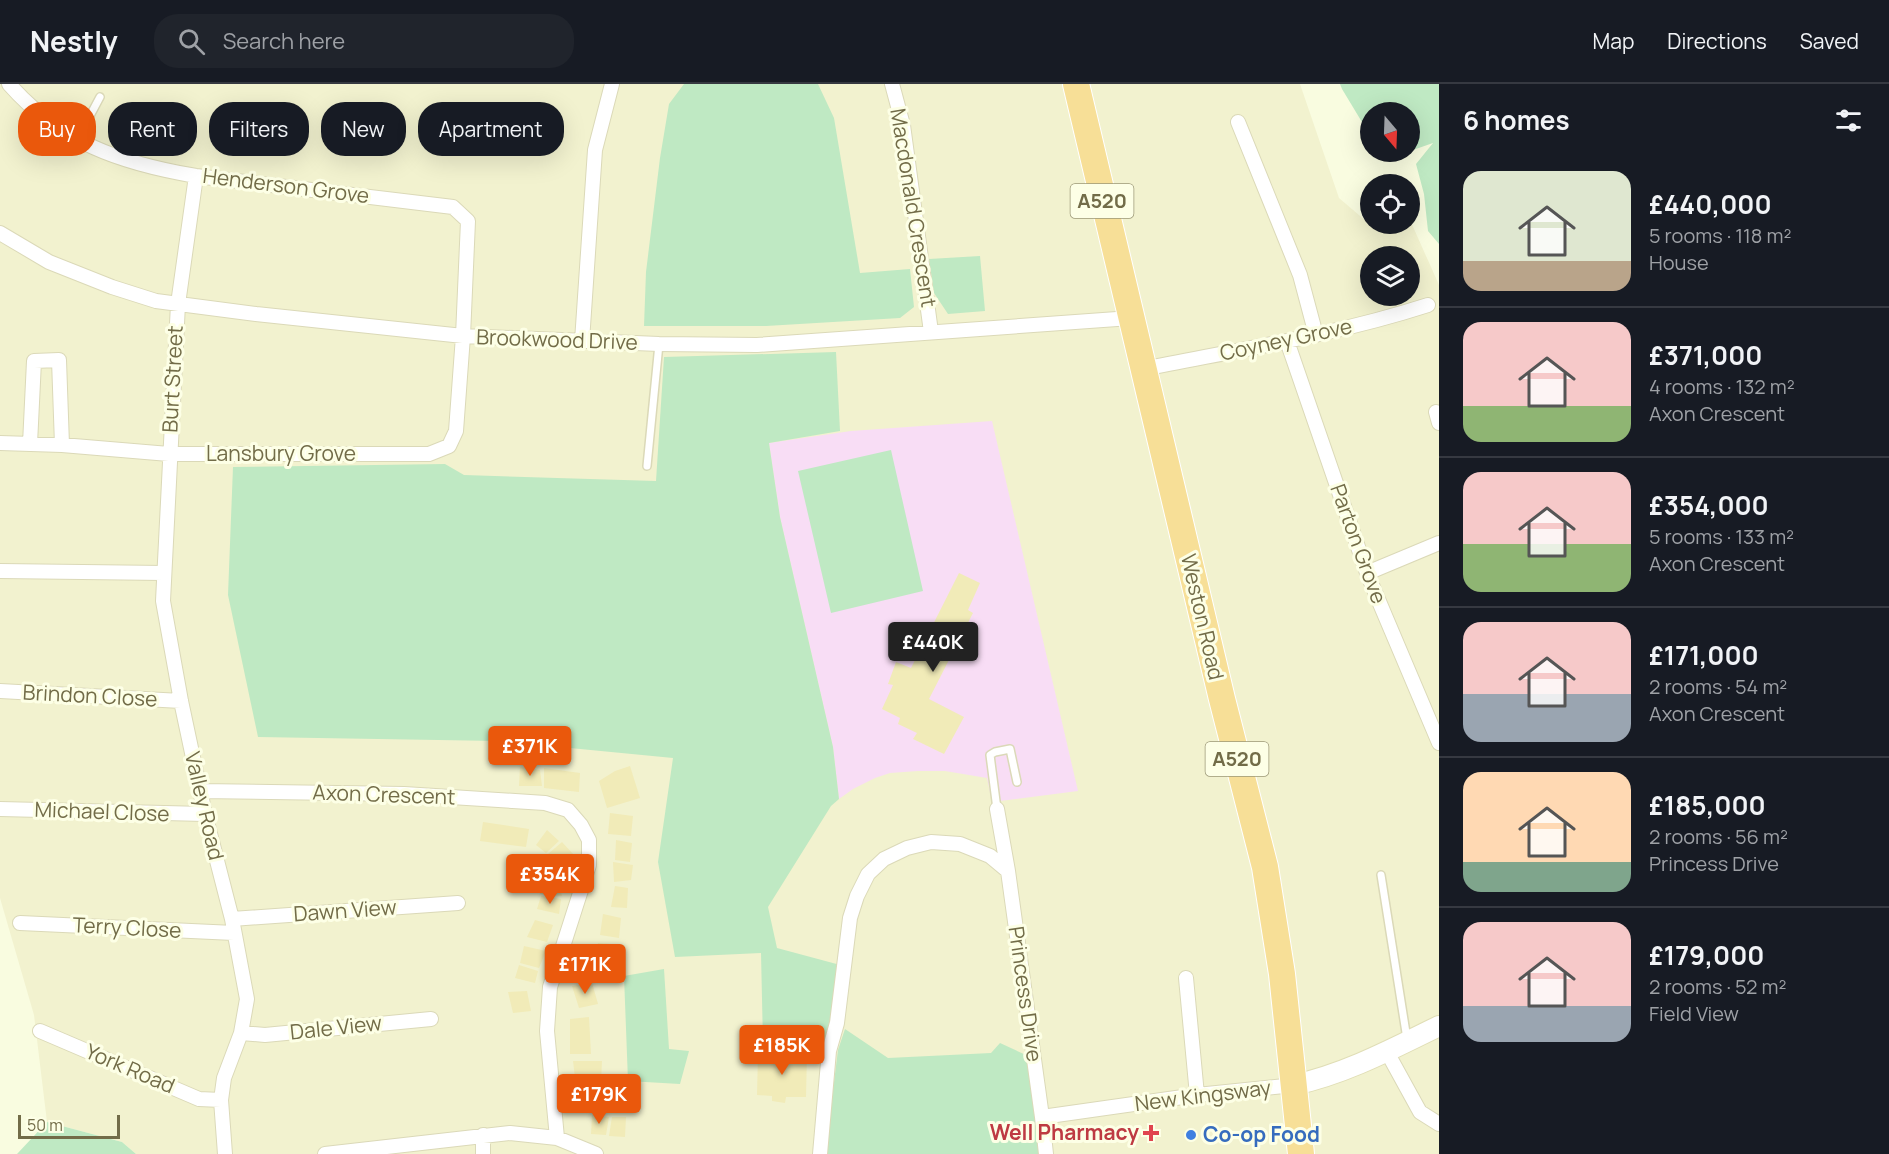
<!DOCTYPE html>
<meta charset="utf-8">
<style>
body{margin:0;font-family:Manrope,sans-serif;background:#20242c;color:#f1f3f6;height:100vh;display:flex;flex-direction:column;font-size:22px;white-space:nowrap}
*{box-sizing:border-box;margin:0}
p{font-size:20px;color:#9ea1a6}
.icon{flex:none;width:33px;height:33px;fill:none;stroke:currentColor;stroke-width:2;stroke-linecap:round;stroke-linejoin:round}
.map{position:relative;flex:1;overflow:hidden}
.side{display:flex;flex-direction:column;background:#171b24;width:450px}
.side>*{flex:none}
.top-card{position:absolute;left:18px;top:18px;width:570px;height:54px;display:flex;gap:12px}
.needle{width:39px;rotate:161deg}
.buttons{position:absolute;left:1360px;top:18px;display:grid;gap:12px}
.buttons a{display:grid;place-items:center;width:60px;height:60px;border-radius:50%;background:#171b24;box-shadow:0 6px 24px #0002;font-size:30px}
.scale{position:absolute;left:18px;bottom:15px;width:102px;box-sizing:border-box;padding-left:6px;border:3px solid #726c48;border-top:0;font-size:16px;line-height:21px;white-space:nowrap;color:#726c48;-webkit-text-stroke:4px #fdffe6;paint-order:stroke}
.price{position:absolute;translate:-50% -51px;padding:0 14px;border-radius:6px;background:#ea580c;color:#fff;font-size:20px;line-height:39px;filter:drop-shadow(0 2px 3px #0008)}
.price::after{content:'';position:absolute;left:50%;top:36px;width:18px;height:14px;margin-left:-9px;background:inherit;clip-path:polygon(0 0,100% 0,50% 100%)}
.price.current{background:#222;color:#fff}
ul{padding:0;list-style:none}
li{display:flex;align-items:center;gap:18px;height:150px;padding:0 24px}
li+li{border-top:2px solid #363941}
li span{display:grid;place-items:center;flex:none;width:168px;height:120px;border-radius:18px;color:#555}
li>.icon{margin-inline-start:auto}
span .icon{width:72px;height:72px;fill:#fffc;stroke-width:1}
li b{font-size:26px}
h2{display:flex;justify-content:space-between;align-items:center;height:72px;padding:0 24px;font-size:26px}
.chip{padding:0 21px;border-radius:24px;background:#171b24;box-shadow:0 6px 24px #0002;font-size:21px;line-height:54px}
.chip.current{background:#ea580c;color:#fff}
header{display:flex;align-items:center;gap:36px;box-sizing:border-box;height:84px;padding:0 30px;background:#171b24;border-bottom:2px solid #363941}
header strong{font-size:28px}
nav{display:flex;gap:33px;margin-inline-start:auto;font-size:21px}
.search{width:420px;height:54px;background:#20242c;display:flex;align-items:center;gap:15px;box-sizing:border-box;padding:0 21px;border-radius:24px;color:#9ea1a6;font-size:22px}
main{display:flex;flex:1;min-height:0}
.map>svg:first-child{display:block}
.residential{fill:#f2f2cf;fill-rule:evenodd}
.education{fill:#f8ddf5}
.green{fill:#bfe9c3}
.building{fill:#f1ebb8}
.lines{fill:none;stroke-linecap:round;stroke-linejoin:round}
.lane-casing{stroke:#dbd9b8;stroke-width:10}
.street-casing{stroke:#dbd9b8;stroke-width:16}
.secondary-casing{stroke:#e0deb6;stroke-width:22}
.highway-casing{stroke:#fff;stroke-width:28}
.lane{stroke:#fff;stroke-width:7}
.street{stroke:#fff;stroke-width:14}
.secondary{stroke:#fff;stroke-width:20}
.highway{stroke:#f7df97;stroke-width:26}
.health-dot{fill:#e0444e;stroke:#fdffe6;stroke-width:2}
.shop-dot{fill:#3f7fe0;stroke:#fdffe6;stroke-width:2}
.labels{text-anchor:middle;stroke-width:6;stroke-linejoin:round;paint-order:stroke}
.shield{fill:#fdffe6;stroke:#9c9877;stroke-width:1.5}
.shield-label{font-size:20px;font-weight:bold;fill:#726c48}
.street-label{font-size:21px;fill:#726c48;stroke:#fdffe6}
.health-label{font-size:21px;font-weight:bold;fill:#be3a42;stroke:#fdffe6;text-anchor:end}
.shop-label{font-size:21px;font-weight:bold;fill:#366cbe;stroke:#fdffe6;text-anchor:start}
</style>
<header>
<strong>Nestly</strong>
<div class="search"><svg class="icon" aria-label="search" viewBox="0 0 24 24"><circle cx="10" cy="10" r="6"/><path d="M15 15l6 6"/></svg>Search here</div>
<nav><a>Map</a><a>Directions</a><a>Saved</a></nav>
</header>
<main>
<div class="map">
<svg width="1439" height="1070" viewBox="0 0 1439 1070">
<rect width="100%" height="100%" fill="#f9fce0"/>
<path class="residential" d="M0,0H1300L1339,114L1373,143L1392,140H1410V136L1439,201V1070H136L122,1058L47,1038L34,931L0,814ZM1371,172H1410V212H1371Z"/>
<path class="education" d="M992,337L1078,707L992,718L987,694L945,687H918L890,689L875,694L853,705L839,715L833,663L780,433L769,359L851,347Z"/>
<path class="green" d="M684,0H818L834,34L860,189L910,185L914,223L900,234L766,242H644L646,188L660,74L669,20Z
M1340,0H1439V160L1428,147L1424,110L1416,80L1433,59L1410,67V28H1371V53L1342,5Z
M980,172L985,227L948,230L934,209L929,175Z
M836,268L840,347L769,359L780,433L833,663L839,715L831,722L768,823L777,864L844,882L829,967L763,960L761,869L675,873L658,778L673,674L498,657L258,653L228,511L233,383L445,380L464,391L656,397L664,273Z
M891,366L923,507L831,529L798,387Z
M664,885L669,965L689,967L680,1000L628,997L624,892Z
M845,945L888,974L991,969L1000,959L1026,971L1039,1043L1038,1070H825L838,966Z
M47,1038L122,1058L136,1070H17Z"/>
<path class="building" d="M959,489L980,499L968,526L973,529L929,615L964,633L944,670L913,655L917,649L898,640L900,634L882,625L893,601L888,600L896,578L911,584Z
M630,682L640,714L607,724L599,697L615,687Z
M520,683L540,686L542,702H519Z
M544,684L580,689L579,708L544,704Z
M610,729L633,732L631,752L608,750Z
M483,738L529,745L526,763L480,757Z
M547,746L559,757L546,769L536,761Z
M616,756L632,759L630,778L615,776Z
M562,758L574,771L561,783L548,770Z
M613,778L633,781L631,796L614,798Z
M544,790L563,796V805L542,800Z
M615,802L628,804L627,824L611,823Z
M541,803L561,807L562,812L540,810Z
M541,812L561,815L559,830L537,825Z
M603,830L621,834L619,854L600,851Z
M535,836L553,841L547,858L527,853Z
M598,859L611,860L610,873L594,872Z
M524,862L546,867L539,884L520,879Z
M596,876L613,877L612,892L594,891Z
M519,881L538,887L535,899L515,894Z
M592,899L598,920L579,924L572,902Z
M527,907L531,927L513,929L508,908Z
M589,933L591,970H570V935Z
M807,969L806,1013H786L785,1019L772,1017V1012L757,1011L758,970Z
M573,977H602L601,999L576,1002Z
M592,1031L609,1033L606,1051L591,1050Z
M612,1033H626L625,1053L609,1052Z"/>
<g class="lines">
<g class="lane-casing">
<path id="lane" d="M77,56L100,13
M647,382L659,260
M997,725L990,671L995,668L1010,665L1017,698
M1381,791L1407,955"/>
</g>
<g class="street-casing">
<path id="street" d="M892,0L903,41L931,248
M1238,38L1300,191L1316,251
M196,92L178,220L163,517L181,617L205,730L232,835L247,915L241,949L224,994L221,1016L225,1070
M0,149L49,178L112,203L156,217L256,230L463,252L659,260L757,261L1131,234
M582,257L595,66L612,0
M1287,257L1367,489L1439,659
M1143,285C1238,266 1335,251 1428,221
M1436,328L1439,339
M0,359L62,361L169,370H429L449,362L456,347L463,252L468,137L453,123L196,92C120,79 61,59 9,0
M30,360L34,277L59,276L62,361
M0,487L164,489
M1367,489L1439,459
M0,607L181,617
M200,707L404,710L545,719L568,726L581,741L589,756V781L550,903L547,947L557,1054
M0,725L205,730
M997,725L1008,787L1042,1033
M232,835L458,819
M20,839L234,849
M1186,894L1197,1011
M40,947L199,1015L221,1016
M241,949L265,951L431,935
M1387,968L1420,1028L1439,1040
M483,1051V1070
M325,1070L510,1049L557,1054L596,1070
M820,1070L829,967L837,939L850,834L857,812L868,790L884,775L907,764L931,758L960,760L990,772L1008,787
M1046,1070L1042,1033L1197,1011L1294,1001"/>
</g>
<g class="secondary-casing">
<path id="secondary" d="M1294,1001C1345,990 1392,965 1439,942"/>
</g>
<g class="highway-casing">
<path id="highway" d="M1076,0L1222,615L1265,783L1282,890L1301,1070"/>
</g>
<use href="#lane" class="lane"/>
<use href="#street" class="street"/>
<use href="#secondary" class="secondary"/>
<use href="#highway" class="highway"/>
</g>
<path class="health-dot" d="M1148 1040h6v6h6v6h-6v6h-6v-6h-6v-6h6z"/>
<circle class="shop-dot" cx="1191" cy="1051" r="6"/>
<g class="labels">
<g class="shield">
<rect x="1070.5" y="100" width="63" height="34" rx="4.5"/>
<rect x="1205.5" y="658" width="63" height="34" rx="4.5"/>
</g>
<g class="shield-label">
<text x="1102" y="124">A520</text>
<text x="1237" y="682">A520</text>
</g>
<g class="street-label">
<text transform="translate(286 102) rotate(7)" y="7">Henderson Grove</text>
<text transform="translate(913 124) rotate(81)" y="7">Macdonald Crescent</text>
<text transform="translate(557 256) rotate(2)" y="7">Brookwood Drive</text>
<text transform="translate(1286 256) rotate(-12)" y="7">Coyney Grove</text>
<text transform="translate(173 295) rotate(-87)" y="7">Burt Street</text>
<text x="281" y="377">Lansbury Grove</text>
<text transform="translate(1358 460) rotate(70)" y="7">Parton Grove</text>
<text transform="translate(1202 533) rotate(77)" y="7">Weston Road</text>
<text transform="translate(90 612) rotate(3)" y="7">Brindon Close</text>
<text transform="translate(384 711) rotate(2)" y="7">Axon Crescent</text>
<text transform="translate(204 722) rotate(77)" y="7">Valley Road</text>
<text transform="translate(102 728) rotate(2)" y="7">Michael Close</text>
<text transform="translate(345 827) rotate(-4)" y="7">Dawn View</text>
<text transform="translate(127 844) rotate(3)" y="7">Terry Close</text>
<text transform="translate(1025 910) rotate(82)" y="7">Princess Drive</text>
<text transform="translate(336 944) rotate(-6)" y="7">Dale View</text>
<text transform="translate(130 985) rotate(23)" y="7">York Road</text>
<text transform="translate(1203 1012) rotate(-7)" y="7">New Kingsway</text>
</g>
<g class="health-label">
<text x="1139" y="1056">Well Pharmacy</text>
</g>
<g class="shop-label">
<text x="1203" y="1058">Co-op Food</text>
</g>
</g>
</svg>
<div class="buttons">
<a><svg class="needle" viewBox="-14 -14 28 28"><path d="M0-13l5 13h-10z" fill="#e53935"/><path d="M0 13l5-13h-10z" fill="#9ea1a6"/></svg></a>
<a><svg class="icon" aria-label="locate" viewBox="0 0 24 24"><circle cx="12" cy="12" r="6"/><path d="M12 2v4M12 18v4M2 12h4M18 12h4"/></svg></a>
<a><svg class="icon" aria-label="layers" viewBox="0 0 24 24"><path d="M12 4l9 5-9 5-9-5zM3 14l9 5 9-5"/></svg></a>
</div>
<div class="scale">50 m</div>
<b class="price current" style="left:933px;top:589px">£440K</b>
<b class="price" style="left:530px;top:693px">£371K</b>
<b class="price" style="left:550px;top:821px">£354K</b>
<b class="price" style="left:585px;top:911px">£171K</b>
<b class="price" style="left:782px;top:992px">£185K</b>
<b class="price" style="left:599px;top:1041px">£179K</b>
<div class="top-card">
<a class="chip current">Buy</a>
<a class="chip">Rent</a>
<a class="chip">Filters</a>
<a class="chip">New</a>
<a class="chip">Apartment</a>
</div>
</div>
<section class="side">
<h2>6 homes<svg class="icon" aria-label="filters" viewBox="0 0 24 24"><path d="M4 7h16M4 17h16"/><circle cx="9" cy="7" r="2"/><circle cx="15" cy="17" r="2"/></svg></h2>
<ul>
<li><span style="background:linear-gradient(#dfe7d0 75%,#b9a48a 0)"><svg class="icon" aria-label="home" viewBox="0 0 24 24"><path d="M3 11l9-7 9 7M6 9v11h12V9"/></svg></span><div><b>£440,000</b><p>5 rooms · 118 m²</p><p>House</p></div></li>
<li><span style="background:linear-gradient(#f6c9c9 70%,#8fb573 0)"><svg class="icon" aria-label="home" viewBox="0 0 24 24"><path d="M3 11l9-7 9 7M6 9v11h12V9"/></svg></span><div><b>£371,000</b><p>4 rooms · 132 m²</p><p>Axon Crescent</p></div></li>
<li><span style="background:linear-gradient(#f6c9c9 60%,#8fb573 0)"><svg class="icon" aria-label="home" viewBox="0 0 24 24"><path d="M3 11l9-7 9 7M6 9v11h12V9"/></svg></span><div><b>£354,000</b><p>5 rooms · 133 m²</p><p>Axon Crescent</p></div></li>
<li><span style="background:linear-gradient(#f6c9c9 60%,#9aa5b1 0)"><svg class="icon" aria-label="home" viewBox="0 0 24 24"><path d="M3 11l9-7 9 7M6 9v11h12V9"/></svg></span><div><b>£171,000</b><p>2 rooms · 54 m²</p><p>Axon Crescent</p></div></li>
<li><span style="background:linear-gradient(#ffd9b3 75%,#7fa58c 0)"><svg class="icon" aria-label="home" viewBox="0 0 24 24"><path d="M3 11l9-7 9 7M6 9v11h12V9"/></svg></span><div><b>£185,000</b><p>2 rooms · 56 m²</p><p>Princess Drive</p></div></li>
<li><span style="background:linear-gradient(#f6c9c9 70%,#9aa5b1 0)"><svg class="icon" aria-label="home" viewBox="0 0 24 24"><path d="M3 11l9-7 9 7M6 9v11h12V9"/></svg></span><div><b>£179,000</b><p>2 rooms · 52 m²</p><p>Field View</p></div></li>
</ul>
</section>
</main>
